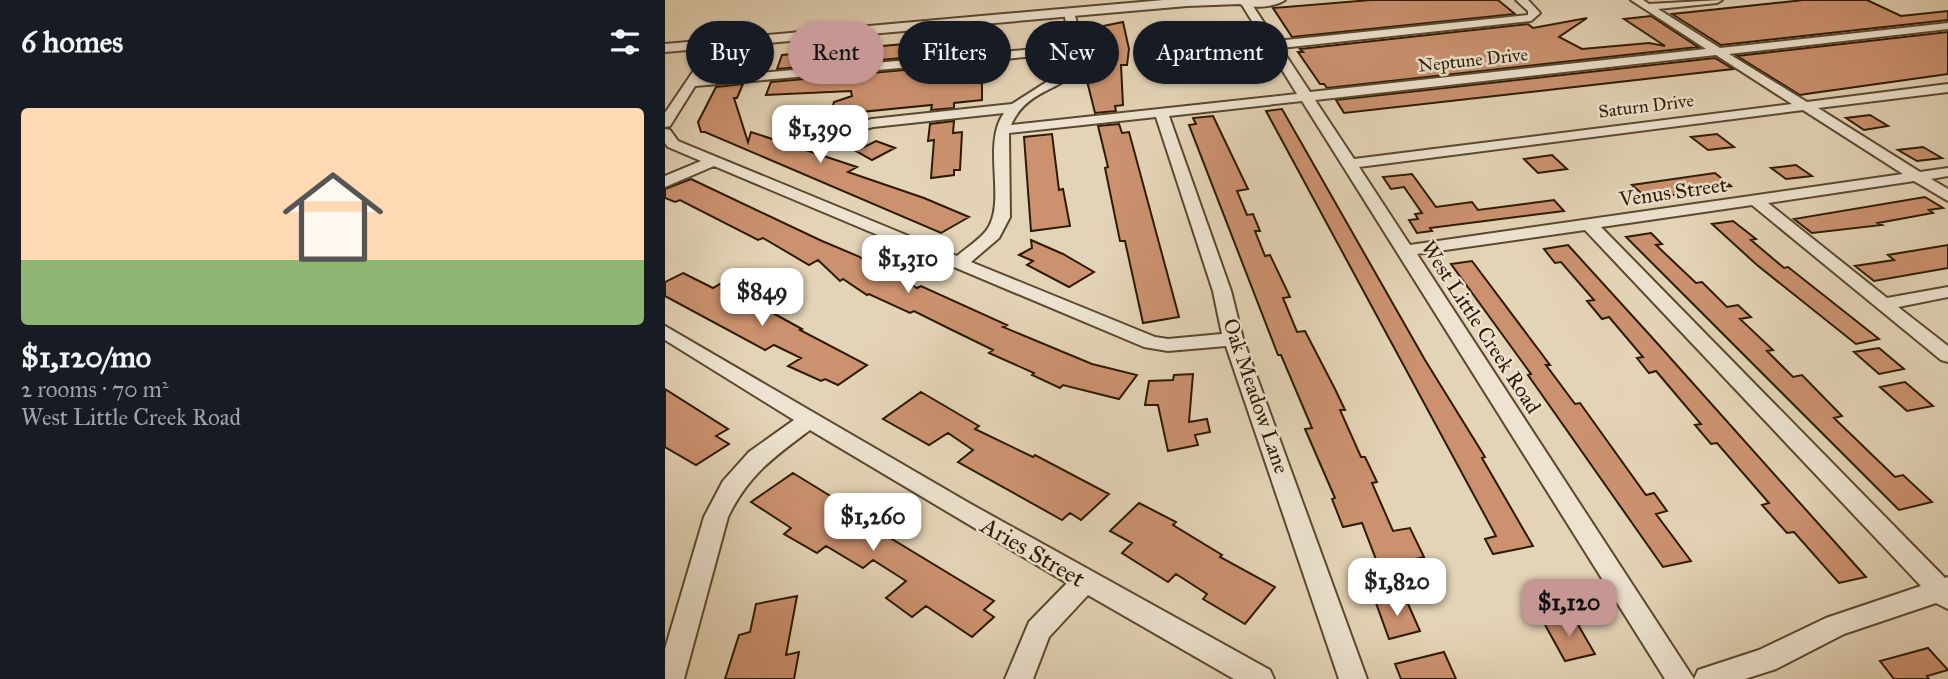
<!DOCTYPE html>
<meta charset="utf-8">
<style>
body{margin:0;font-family:"IM FELL Great Primer",serif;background:#242831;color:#f1f3f6;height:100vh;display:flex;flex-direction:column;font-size:26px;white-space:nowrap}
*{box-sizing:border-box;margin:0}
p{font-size:23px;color:#9ea1a6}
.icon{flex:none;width:38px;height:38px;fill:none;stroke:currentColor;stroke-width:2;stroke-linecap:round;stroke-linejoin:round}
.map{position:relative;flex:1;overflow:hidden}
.side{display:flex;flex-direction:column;background:#171b24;width:665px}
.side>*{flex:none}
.hud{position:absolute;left:21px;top:21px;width:665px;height:63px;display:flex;gap:14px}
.price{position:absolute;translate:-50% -60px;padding:0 16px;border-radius:14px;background:#fff;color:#222;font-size:23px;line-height:46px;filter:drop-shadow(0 2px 4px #0008)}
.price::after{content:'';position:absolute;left:50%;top:42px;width:21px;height:16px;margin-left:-10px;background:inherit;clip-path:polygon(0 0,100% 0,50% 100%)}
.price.on{background:#c59692;color:#111}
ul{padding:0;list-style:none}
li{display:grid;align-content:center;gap:14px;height:371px;padding:0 21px}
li+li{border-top:2px solid #363941}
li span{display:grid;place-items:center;height:217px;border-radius:7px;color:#555}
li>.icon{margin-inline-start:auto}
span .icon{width:126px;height:126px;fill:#fffc;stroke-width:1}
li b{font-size:30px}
h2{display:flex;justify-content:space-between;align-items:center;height:84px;padding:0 21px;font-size:30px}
.chip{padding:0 24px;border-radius:32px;background:#171b24;box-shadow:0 2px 5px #0004;font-size:24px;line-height:63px}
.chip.on{background:#c59692;color:#111}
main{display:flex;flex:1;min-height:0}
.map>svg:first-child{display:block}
.building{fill:#cc9270;stroke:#2d1a00;stroke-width:2}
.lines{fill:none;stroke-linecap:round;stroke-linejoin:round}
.minor-casing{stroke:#5b482e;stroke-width:4}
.tertiary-casing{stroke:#5b482e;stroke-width:4}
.minor{fill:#ede3d0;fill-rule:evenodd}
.tertiary{fill:#ede3d0;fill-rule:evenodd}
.labels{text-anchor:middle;stroke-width:5;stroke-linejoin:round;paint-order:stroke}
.far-street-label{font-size:18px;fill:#2d1a00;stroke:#ede3d0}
.street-label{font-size:21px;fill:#2d1a00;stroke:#ede3d0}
.near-street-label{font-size:24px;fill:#2d1a00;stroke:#ede3d0}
</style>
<main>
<section class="side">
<h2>6 homes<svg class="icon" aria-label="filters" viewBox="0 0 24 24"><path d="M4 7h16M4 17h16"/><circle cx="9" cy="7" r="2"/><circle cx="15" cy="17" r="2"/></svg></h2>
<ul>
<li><span style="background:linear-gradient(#ffd9b3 70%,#8fb573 0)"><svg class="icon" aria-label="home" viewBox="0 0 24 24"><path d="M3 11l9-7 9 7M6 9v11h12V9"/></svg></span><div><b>$1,120/mo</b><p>2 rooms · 70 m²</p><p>West Little Creek Road</p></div></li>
</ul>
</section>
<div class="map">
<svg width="1283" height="679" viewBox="0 0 1283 679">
<rect width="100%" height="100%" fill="#e4d4b7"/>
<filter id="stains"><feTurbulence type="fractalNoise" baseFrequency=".00286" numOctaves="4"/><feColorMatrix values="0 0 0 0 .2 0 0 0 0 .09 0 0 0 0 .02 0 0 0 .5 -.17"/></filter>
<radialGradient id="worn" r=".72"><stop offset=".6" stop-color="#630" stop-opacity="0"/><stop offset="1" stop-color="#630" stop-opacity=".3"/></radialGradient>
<path class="building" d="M706,0H833L850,14L627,37L608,8Z
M1139,0H1202L1236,16L1283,11V20L1056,45L1007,14Z
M986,16L1033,47L662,88L659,84H655L633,52H638L635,49L863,24L868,28L922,18L894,37L917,49L984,43L1000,46L959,19Z
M458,22L464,49L462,65H456L458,105L450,106L451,111L430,113L422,81L428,80V75L436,74L439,57L433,27Z
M1283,32V74L1141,94L1135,95L1072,56Z
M317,37V51L112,69L117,55Z
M91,58L85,71L58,73L65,60Z
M1050,58L1068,69L679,113L671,100Z
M317,63V100L289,103V108L266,110L267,105L165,115L169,102L187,96L186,91L101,95L106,82Z
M78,84L72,98H69L83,142L86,132L192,167L183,172L259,198L304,217L276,233L40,132H36L33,122L51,87Z
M617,109L760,360L820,457L817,458L868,546L828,554L820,539L831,536L601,111Z
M1205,115L1223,126L1199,130L1181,118Z
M548,116L583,189L572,191L582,215L588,214L595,231H590L600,256L605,255L625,297L618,298L632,332L640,331L670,389L680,410H675L696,457H700L712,482L707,483L728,531L745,528L759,557L714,567L697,523L678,527L667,499L670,498L640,429L647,428L616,355H613L524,125L531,124L528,118Z
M289,121L288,133L297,132L295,170H289V175L266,178L269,140L263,141L265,124Z
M454,124L457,133L464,132L514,317L478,323L460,241H455L440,168L443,167L433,126Z
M387,134L394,190L398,189L405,226L366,231L359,137Z
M1052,134L1069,147L1043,150L1026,137Z
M211,141L230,148L207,160L191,151Z
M1258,147L1277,158L1252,161L1233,150Z
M887,155L902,169L873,173L859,159Z
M1131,165L1147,176L1121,179L1106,168Z
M1050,173L1066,186L983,199L967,185Z
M747,174L771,207L807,202L813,210L889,200L899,211L765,228L767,231L752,233L744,220L753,219L750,214L757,213L739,187L726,189L718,177Z
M26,179L157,241L195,257L212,271L220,268L252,288L256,286L342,325L338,327L427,364L472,375L454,399L398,385L395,388L367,375L369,373L324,353L328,350L285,329L249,311L245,313L204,294L202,295L178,279L175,281L153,260L144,265L98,238L93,240L15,200L10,202L0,198V189Z
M1260,197L1278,208L1264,210L1268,213L1213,223L1217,225L1147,233L1129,219Z
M1068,221L1091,239L1086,240L1119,268L1123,267L1214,339L1191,344L1092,265L1047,224Z
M986,233L997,244L991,245L1031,283L1037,282L1062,307L1073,305L1086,317L1075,319L1108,350L1102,351L1128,377L1137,375L1177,416L1169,418L1230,477L1238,475L1267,502L1234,510L961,237Z
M366,240L398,254L429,272L404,287L362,265L368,261L354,255L367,248Z
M903,245L992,343L1201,577L1174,583L1129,532L1122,533L1097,505L1104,503L1052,443L1046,444L1030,425L1036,424L991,371L984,373L972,358L978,357L944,317L937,319L922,301L929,300L896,262L890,263L879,249Z
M1283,245V268L1209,281L1190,266L1229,260L1223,255Z
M807,261L885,365H881L910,404L915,403L981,495L989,493L1002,511L991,514L1026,561L998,567L863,375L866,374L786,264Z
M18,273L48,288L55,284L78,295L77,296L137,329L135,330L202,365L173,385L160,379L156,381L123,366L136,358L109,345L100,350L0,296V282Z
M1214,348L1239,369L1214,374L1189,352Z
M528,374L524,422L542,419L545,432L530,435L533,445L503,451L493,405H480L484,381L508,380L509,375Z
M1240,382L1268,406L1242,411L1215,387Z
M0,389L63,429L51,436L64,444L31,465L0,447Z
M256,392L314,426L310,429L368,457L370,455L444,494L416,520L405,513L397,520L293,462L308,450L283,433L264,445L218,419Z
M128,473L198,516L194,519L329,601L319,610L329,617L307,637L261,606L247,617L221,598L241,581L208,560L198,568L161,546L152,553L119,534L126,528L86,502Z
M474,503L511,522L508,525L557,555L555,557L610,587L580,624L538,599L542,594L511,574L503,582L457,553L467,543L445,531Z
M132,596L121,655L134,652L129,679H60L74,635L85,632L91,604Z
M740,597L755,631L724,639L711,603Z
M908,616L930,654L900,661L879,623Z
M1263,648L1283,670L1262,676L1264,679H1229L1215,661Z
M779,652L791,679H736L730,664Z"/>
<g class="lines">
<g class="minor-casing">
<path id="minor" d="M574,0H584L611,41L863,15V11L851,0H863L875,13L866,21L616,48L645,92L1041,49L966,0H978L984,4L1057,0L1052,3L993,9L1055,48L1283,23V29L1064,54L1142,102L1283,84V92L1153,108L1255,172L1283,168V176L1266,179L1283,189V201L1249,181L1103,203L1222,298L1283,287V297L1233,307L1283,346V362L1276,360L1087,205L936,227L1280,578L1283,577V609L1271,603L1179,634L1111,669L1080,679H1000L637,101L504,116L566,291L578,339L702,679H674L561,346L503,351L479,347L49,166L0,187V176L36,161L3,147L0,143V129L5,130L13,141L292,256C301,248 314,240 321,231C343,203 316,145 339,113L208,127L182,134L175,130L177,127L207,119L347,104L391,76L399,68L406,53L30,86L5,126L0,127V113L48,42L58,44L36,78L406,46L399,13L404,10L409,13C438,102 370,71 346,125L632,94ZM1051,55L1127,104L689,159L650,100ZM1138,110L1238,174L745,245L694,167ZM491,117L548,291L557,334L503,339L490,337L306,262L334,238L345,217L344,133ZM920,230L1256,586L1161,618L1094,650L1033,670L1029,679L752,254Z
M0,326L304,503L605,670L609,679H569L423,595L384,637L368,679H340L364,622L402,583L145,430C109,457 83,475 63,517L19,679H0V649L39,517L58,481L84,452L129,420L0,340Z"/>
</g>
<g class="tertiary-casing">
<path id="tertiary" d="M499,0H620C611,7 585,9 575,4L522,6L0,52V44Z"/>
</g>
<use href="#minor" class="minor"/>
<use href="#tertiary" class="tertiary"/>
</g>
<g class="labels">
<g class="far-street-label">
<text transform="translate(808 60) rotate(-6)" y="6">Neptune Drive</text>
<text transform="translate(981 106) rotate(-7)" y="6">Saturn Drive</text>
</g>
<g class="street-label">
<text transform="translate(1008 192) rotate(-8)" y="7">Venus Street</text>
<text transform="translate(816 327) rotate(57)" y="7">West Little Creek Road</text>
<text transform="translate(591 396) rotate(71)" y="7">Oak Meadow Lane</text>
</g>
<g class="near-street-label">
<text transform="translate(368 552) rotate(30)" y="8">Aries Street</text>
</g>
</g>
<rect width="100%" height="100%" filter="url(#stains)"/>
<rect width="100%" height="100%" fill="url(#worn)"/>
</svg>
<b class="price" style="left:155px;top:165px">$1,390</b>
<b class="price" style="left:243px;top:295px">$1,310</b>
<b class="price" style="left:97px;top:328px">$849</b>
<b class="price" style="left:208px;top:553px">$1,260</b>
<b class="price" style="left:732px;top:618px">$1,820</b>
<b class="price on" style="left:904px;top:639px">$1,120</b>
<div class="hud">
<a class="chip">Buy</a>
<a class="chip on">Rent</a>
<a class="chip">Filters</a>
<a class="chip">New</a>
<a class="chip">Apartment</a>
</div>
</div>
</main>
